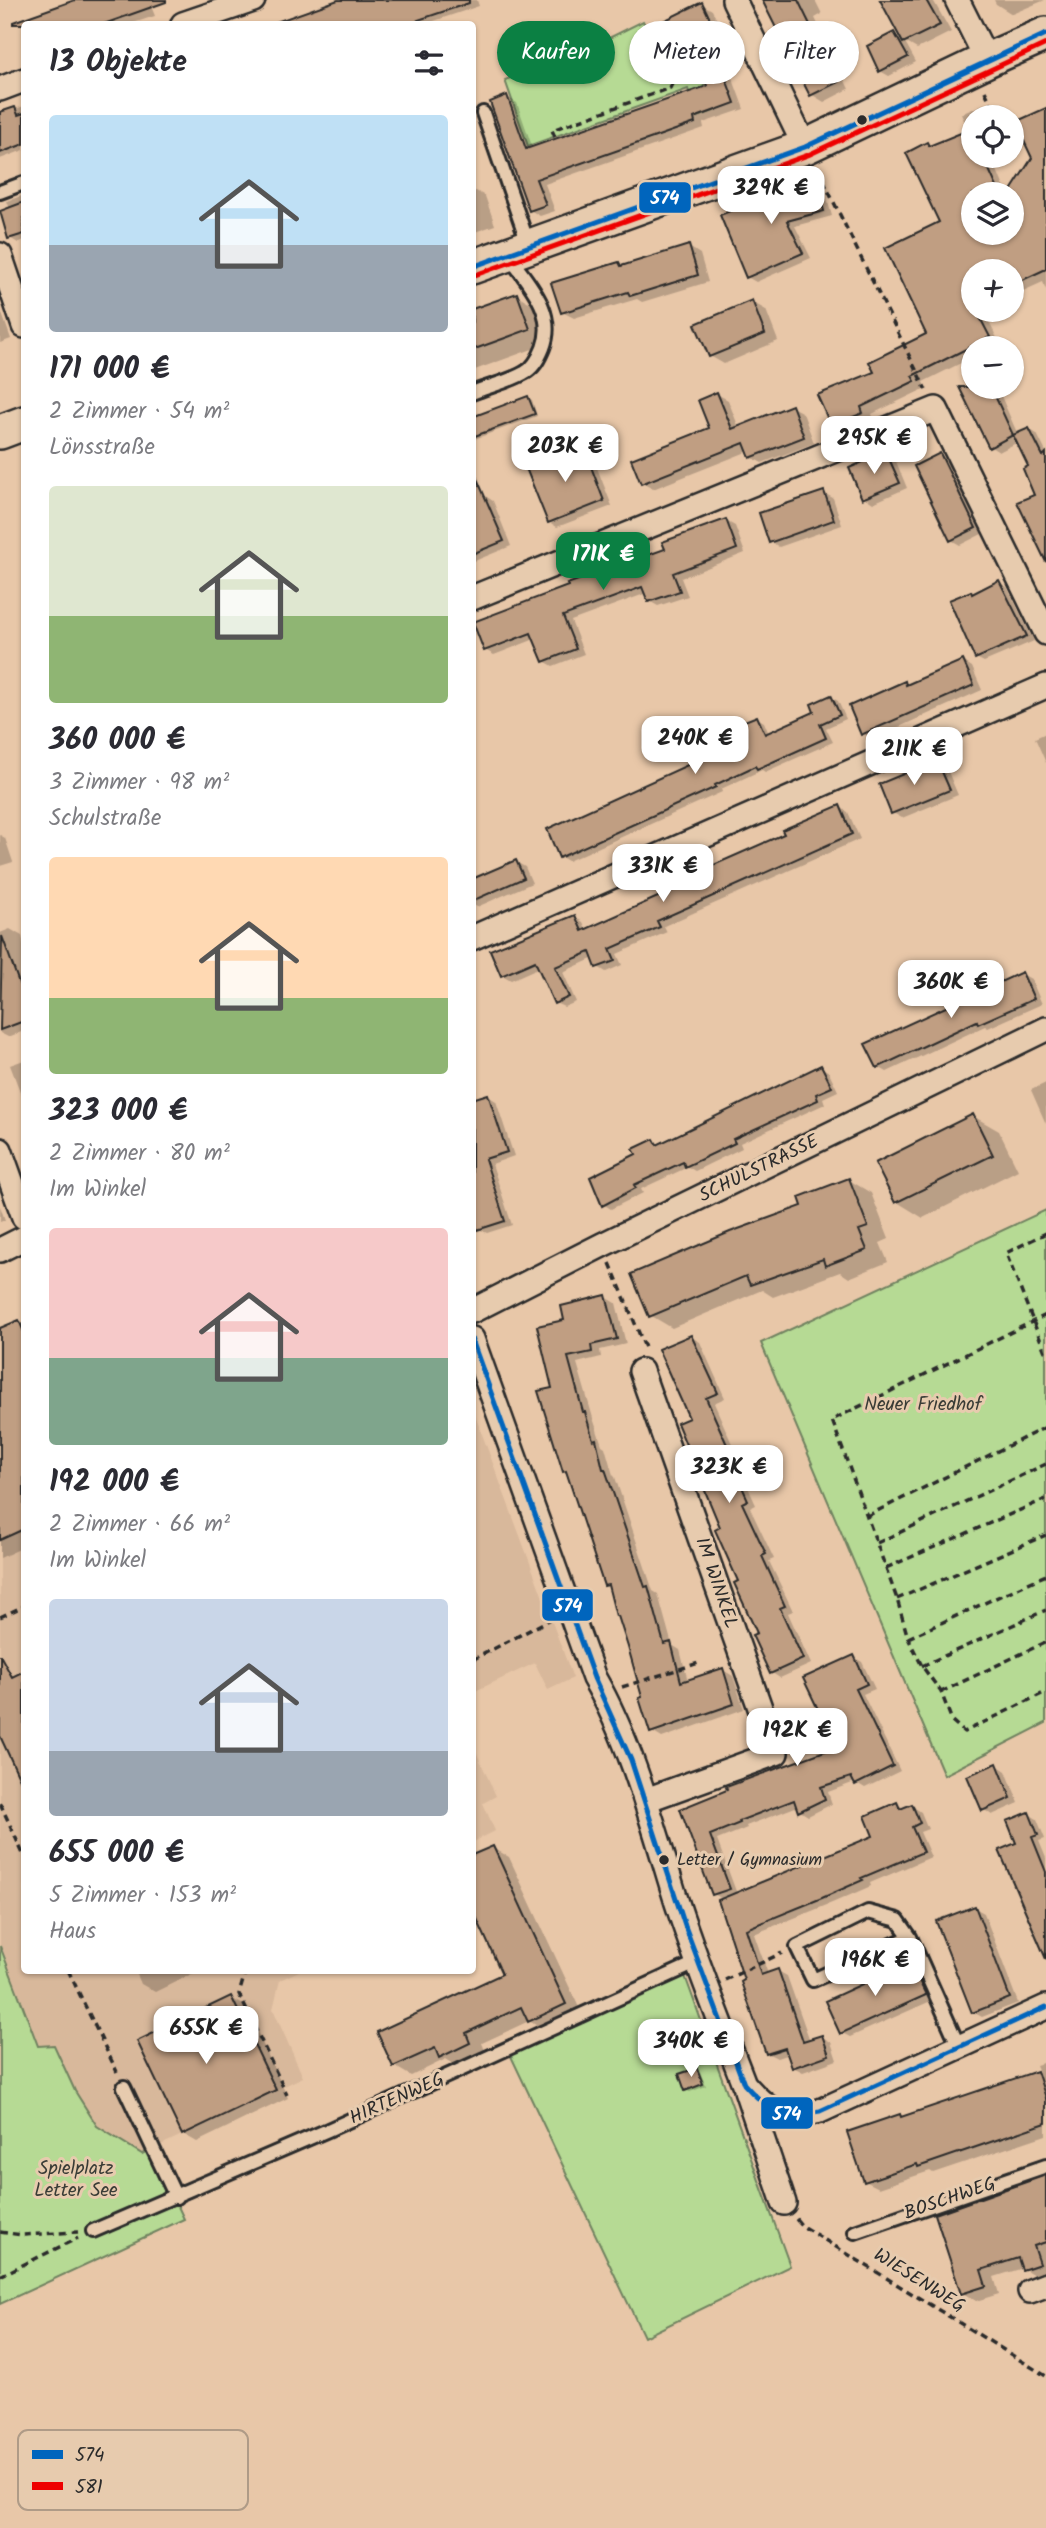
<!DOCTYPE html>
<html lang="de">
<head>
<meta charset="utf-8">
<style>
  :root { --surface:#fff; --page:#f7f7f7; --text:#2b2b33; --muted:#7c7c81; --accent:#0b8043 }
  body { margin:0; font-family:Kalam,sans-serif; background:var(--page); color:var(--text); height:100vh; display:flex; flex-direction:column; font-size:26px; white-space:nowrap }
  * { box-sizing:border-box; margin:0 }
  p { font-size:23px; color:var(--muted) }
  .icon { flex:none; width:38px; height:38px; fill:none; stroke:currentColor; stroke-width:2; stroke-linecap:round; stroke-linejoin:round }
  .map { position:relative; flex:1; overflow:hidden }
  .side { position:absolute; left:21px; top:21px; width:455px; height:1953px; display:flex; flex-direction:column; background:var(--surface); border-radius:7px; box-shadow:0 2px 5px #0004 }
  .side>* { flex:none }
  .banner { position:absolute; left:497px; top:21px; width:443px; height:63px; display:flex; gap:14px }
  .buttons { position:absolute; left:961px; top:105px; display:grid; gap:14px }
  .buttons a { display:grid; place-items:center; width:63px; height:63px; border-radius:50%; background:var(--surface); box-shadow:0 2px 5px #0004; font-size:35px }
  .price { position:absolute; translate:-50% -60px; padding:0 16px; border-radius:14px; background:#fff; color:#222; font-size:23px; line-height:46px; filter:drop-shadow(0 2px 4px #0008) }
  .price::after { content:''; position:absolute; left:50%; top:42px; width:21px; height:16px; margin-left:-10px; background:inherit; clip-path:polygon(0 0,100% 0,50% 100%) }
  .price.active { background:var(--accent); color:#fff }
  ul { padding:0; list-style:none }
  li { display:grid; align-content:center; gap:14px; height:371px; padding:0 28px }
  li span { display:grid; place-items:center; height:217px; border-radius:7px; color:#555 }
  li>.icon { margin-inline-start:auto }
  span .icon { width:126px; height:126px; fill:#fffc; stroke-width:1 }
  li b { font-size:30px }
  h2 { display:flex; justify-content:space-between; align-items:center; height:84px; padding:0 28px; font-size:30px }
  .chip { padding:0 24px; border-radius:32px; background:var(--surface); box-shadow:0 2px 5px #0004; font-size:24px; line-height:63px }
  .chip.active { background:var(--accent); color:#fff }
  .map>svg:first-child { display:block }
  .built { fill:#d8b89b }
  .green { fill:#b6da94; stroke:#708260; stroke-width:2 }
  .shadow { fill:#0003 }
  .building { fill:#c09e82; stroke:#2b2b2b; stroke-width:2 }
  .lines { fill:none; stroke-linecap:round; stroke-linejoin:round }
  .lane-casing { stroke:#2b2b2b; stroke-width:18 }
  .street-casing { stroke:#2b2b2b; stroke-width:28 }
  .secondary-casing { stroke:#2b2b2b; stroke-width:38 }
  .path { stroke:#2b2b2b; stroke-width:3.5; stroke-dasharray:7 5; stroke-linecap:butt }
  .lane { stroke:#e7cbae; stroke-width:12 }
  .street { stroke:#e7cbae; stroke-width:23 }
  .secondary { stroke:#e7cbae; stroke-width:33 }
  .bus-1-casing { stroke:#e7cbae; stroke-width:10 }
  .bus-2-casing { stroke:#e7cbae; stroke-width:10 }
  .bus-1 { stroke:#0065bd; stroke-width:5 }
  .bus-2 { stroke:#e00; stroke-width:5 }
  .bus-dot { fill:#2b2b2b; stroke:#e7cbae; stroke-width:2.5 }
  .labels { text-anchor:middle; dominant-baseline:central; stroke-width:6; stroke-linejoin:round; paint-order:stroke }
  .bus-label { font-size:17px; fill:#2b2b2b; stroke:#e7cbae; text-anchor:start }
  .street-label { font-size:19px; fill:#2b2b2b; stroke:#e7cbae }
  .park-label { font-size:19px; fill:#393c36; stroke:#e7cbae }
  .key { fill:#e7cbae; stroke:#af9b87; stroke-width:2 }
  .key-label { font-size:19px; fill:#2b2b2b }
  .line-badge { stroke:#e7cbae; stroke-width:2.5 }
  .badge-label { font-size:19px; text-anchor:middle; font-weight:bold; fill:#fff }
</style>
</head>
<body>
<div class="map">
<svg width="1046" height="2528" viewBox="0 0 1046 2528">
  <rect width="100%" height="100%" fill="#e8c7a8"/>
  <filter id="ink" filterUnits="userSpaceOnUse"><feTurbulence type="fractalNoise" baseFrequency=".0143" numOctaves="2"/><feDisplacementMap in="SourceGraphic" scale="14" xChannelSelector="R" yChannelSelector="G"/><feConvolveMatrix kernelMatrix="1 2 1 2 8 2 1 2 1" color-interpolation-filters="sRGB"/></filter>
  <g filter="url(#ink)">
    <path class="built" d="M473 1410 573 1678 548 1690 535 1663 473 1692Z
      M24 1529V1970L299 1971 280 1980 273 2009 303 2077 142 2154 97 2126 75 2091 54 2045 38 2047 0 1946V1540Z
      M473 1745 496 1796 483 1803 495 1831 473 1842Z"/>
    <path class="green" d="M643 21 666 69 733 38 741 53 698 69 714 111 698 117 688 89 528 146 505 80 591 47Z
      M1046 1210V1723L944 1775 761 1343Z
      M0 1946 38 2046 54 2045 75 2091 97 2126 142 2154 151 2149 184 2219 0 2304Z
      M685 1976 790 2266 644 2337 510 2054Z"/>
    <path class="shadow" d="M81 0H153L149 1 155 16 130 24H27L25 19Z
      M343 0H477L479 6 425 24H275Z
      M763 0H815L822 14 815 18 849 89 824 102 811 94Z
      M882 0H933L951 32 917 49 905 42 916 62 889 76 880 71 894 34 903 39Z
      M994 0H1045L1012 14 996 4Z
      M702 4 712 10 727 41 720 44 744 109 703 123 704 128 545 184 555 211 540 216 530 210 507 97 517 103 533 149 709 87 698 55 680 64 670 58Z
      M984 104 996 111 999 117H973V156H991L1007 194H973V233H1012L1010 194 1034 158 1046 110V290L1043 282 1012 296V271H973V310H983L1000 344 992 348H973V357L923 382 926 388 872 414 874 420 844 431 832 425 877 373 929 335 941 222 927 144 932 147 969 131 961 114Z
      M24 106V150L0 159V114Z
      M814 180 823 185 832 216 795 226 811 258 756 282 747 277Z
      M476 191 485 196 495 225 472 233V192Z
      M24 195V240L18 243 10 238V209L7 201Z
      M689 247 700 254 708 282 642 302 637 299 574 318 562 312 619 264 624 267Z
      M517 295 539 308 552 342 472 371V311Z
      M752 302 766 310 778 341 724 364 710 356Z
      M0 308 11 339 0 343Z
      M973 385V387H997L1018 435 1029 429 1037 434 1046 452V558L1030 466 1018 442 999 452 991 447 963 390Z
      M717 394 728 400 739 428 792 407 803 413 814 443 762 463 751 457 749 451 653 489 642 483 712 429Z
      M528 398 532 400 537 416 472 440V419Z
      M582 445 590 450 612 506 557 527 549 522 567 455Z
      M886 454 895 459 907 488 873 503 864 497Z
      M940 455 949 461 984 533 960 545 951 540Z
      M824 493 833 498 842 525 779 547 770 541Z
      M484 495 493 501 511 546 472 562 473 519Z
      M726 521 735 526 745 553 681 578 688 596 658 606 649 601 647 593 571 621 584 654 553 666 544 661 535 639 494 655 485 650 667 550Z
      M999 582 1007 587 1034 641 984 662 976 658 971 593 974 595Z
      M963 661 972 667 982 690 872 739 863 733 905 683 909 686Z
      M831 697 838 701 846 719 826 728 833 742 765 772 762 770 721 789 722 792 568 861 561 857 717 754 757 718 764 722 769 734 816 713Z
      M1046 733V763L1035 738Z
      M937 762 946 767 958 795 902 818 893 813Z
      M840 807 848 812 860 839 664 926 667 932 617 954 622 965 606 972 598 967 594 958 563 972 576 1002 564 1007 555 1003 540 967 511 980 502 975 575 917 583 922 587 931 680 889Z
      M0 835 5 838 13 862 0 866Z
      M516 862 525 867 532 883 477 907 472 904V881Z
      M10 929 22 936 24 945V1031L8 1037 0 1033V933Z
      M1022 974 1031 979 1042 1004 988 1028 985 1026 887 1072 878 1067Z
      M24 1060V1102L10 1065Z
      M821 1067 829 1072 838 1091 823 1098 825 1104 740 1143 742 1148 695 1171 688 1167 641 1189 643 1193 611 1209 603 1204 638 1155 654 1140 661 1145Z
      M1046 1083V1124L1031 1090Z
      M488 1096 496 1101 514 1156 492 1164 512 1225 487 1233 479 1229Z
      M973 1116 999 1131 1018 1170 923 1218 897 1202 877 1164Z
      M849 1180 871 1193 889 1239 880 1243 888 1262 849 1278 840 1272 773 1297 762 1290 672 1328 650 1315 804 1207Z
      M0 1206 5 1220 0 1222Z
      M606 1297 616 1303 626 1344 600 1350 601 1357 577 1363 593 1418 602 1445 605 1447 613 1475 615 1477 653 1591 658 1594 672 1645 680 1650 688 1681 723 1670 733 1676 744 1709 662 1738 652 1732 644 1698 610 1587 606 1585 568 1473 565 1471 554 1389 566 1321Z
      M19 1321 24 1325V1547L0 1558V1330Z
      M691 1337 700 1342 725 1398 714 1403 736 1453 733 1454 756 1505 750 1508 774 1559 769 1561 793 1611 788 1613 811 1664 780 1678 772 1673 723 1528 691 1419Z
      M854 1657 862 1662 875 1689 863 1694 900 1771 865 1788 855 1782 828 1792 832 1804 808 1816 800 1811 798 1806 746 1826 747 1828 717 1840 737 1894 876 1837 897 1804 905 1809 912 1806 921 1812 928 1829 920 1832 931 1857 870 1883 871 1886 832 1903 754 1934 768 1974 778 1971 787 1976 810 2041 822 2037 831 2042 837 2060 803 2072 793 2067 789 2054 777 2058 767 2053 724 1900 714 1894 682 1810 839 1748Z
      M24 1673V1784L0 1732V1678L9 1674 15 1678Z
      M997 1765 1006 1771 1019 1803 992 1815 983 1809Z
      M1029 1814 1037 1819 1045 1839 1039 1841 1046 1858V1954L1018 1844Z
      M493 1848 509 1857 582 2014 546 2031 529 2021 482 2043 486 2053 457 2066 446 2059 411 2076 394 2066 505 1974Z
      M975 1908 984 1913 1018 2003 982 2017 973 2012Z
      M910 1964 919 1969 933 2000 850 2037 842 2033Z
      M135 1970H200L155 1992 141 1984Z
      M231 1998 245 2006 288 2098 197 2142 183 2134Z
      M1046 2062V2135L933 2173 930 2171 879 2188 865 2181 900 2116 904 2118 1039 2072 1036 2065Z
      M696 2070 700 2072 706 2086 690 2092 686 2090Z
      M1046 2177V2274L1037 2277 1023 2268 994 2277 999 2294 976 2301 963 2293Z"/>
    <path class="building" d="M75 0H166V2L104 24H13V22Z
      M338 0H469V3L418 20 420 24H277L276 22Z
      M762 0H798L838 82 810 96Z
      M880 0H926L940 25 903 43Z
      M702 2 718 36 711 39 735 103 694 118 695 123 536 179 546 205 529 211 490 102 507 95 526 149 707 86 693 47 668 59 653 26Z
      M894 32 908 57 879 72 867 46Z
      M15 107 18 115 24 113V144L0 153V112Z
      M1046 108V269L1012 285V271H973V310H976L990 337 912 376 915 381 861 407 863 413 831 426 817 395 874 372 869 362 926 334 885 248 939 222 906 153 927 142 929 146 973 128V156H983L1000 194H973V233H1012V189L1032 158 1015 122Z
      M815 178 824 211 787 221 803 253 746 278 720 215 776 192 775 189Z
      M24 202V234L8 239 0 211Z
      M689 245 698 275 630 296 628 292 561 313 551 283 619 262 621 266Z
      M517 293 530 329 472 350V309Z
      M752 300 765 334 709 357 695 324Z
      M959 387H991L1013 435 989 448Z
      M717 392 732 429 792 405 804 437 750 458 744 443 641 484 631 459 709 428 698 400Z
      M528 396 535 414 472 437V417Z
      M1029 428 1043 456 1046 453V562L1017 502 1034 495 1023 469 1028 466 1013 435Z
      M582 443 604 501 548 523 526 468 565 454 563 451Z
      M886 452 900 483 862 499 849 468Z
      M940 453 976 528 950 541 914 466Z
      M472 467 504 541 472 554Z
      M824 491 834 520 769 543 759 513Z
      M726 519 737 549 673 573 680 591 648 602 642 587 563 616 576 649 543 662 531 633 484 651 473 622 568 586 567 584 665 549 662 542Z
      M999 580 1027 636 975 659 949 600 971 591 972 594Z
      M963 660 974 685 861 735 849 706 905 681 906 685Z
      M831 695 840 715 820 724 826 738 757 769 755 766 715 785 716 787 559 858 547 829 714 753 707 736 757 716 765 734 814 712 811 704Z
      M937 760 950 790 891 814 879 784Z
      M840 805 852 834 657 921 660 927 610 949 615 961 596 968 590 952 555 967 569 997 554 1004 535 961 501 976 490 950 575 915 582 931 678 888 675 882 784 834 782 830Z
      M516 860 524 878 472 901V879Z
      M2 936 24 997V1021L0 1030Z
      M1022 972 1034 999 978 1024 977 1021 877 1068 865 1044Z
      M821 1065 832 1087 816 1094 818 1100 733 1139 735 1143 685 1167 683 1162 634 1185 636 1188 602 1206 590 1177 636 1154 633 1149 654 1139 657 1145Z
      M488 1094 507 1152 485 1159 505 1221 477 1230 472 1215V1099Z
      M973 1114 993 1155 895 1203 875 1163Z
      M849 1178 868 1227 859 1230 867 1250 825 1266 823 1259 750 1285 746 1276 649 1317 631 1274 730 1232 802 1206 799 1197Z
      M606 1295 617 1339 591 1345 592 1352 568 1357 583 1412H585L593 1440 596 1439 603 1469H605L645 1587 648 1586 664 1644 671 1642 681 1682 723 1668 734 1704 650 1733 639 1698 642 1697 628 1647 618 1616H616L608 1585 604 1586 566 1471 563 1472 538 1391 552 1388 537 1326 564 1320 561 1306Z
      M19 1320 24 1332V1529L0 1540V1328Z
      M691 1335 718 1393 706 1398 728 1447 725 1449 748 1500 742 1503 766 1554 762 1556 785 1606 780 1608 803 1659 770 1674 752 1635 757 1633 734 1583 738 1581 715 1530 720 1527 677 1423 689 1418 658 1349Z
      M0 1655 12 1677 24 1671V1788L0 1736Z
      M854 1655 867 1684 856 1689 893 1766 855 1785 851 1777 821 1787 825 1799 798 1812 794 1800 739 1821 740 1823 710 1835 730 1889 712 1895 680 1809 727 1790 726 1787 836 1747 803 1678Z
      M997 1763 1011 1798 982 1811 967 1776Z
      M897 1802 900 1809 912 1804 920 1823 912 1827 923 1852 861 1878 863 1880 822 1898 746 1929 761 1975 778 1969 803 2041 822 2035 829 2055 792 2068 785 2048 766 2054 741 1982 744 1980 718 1900 873 1836 865 1816Z
      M1029 1812 1038 1835 1032 1837 1046 1872V1959L999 1850 1016 1843 1007 1821Z
      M493 1846 566 2004 528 2022 521 2007 466 2033 470 2043 439 2058 435 2048 393 2067 377 2032 502 1974 472 1908V1855Z
      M975 1906 1010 1998 972 2013 936 1921Z
      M910 1962 926 1995 840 2034 825 2001Z
      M231 1996 276 2090 182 2135 137 2041Z
      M697 2068 703 2084 685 2091 679 2074Z
      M1037 2071 1046 2098V2123L918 2167 917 2164 864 2182 847 2132 900 2114 901 2117Z
      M1046 2175V2242L1034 2246 1040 2264 1022 2270 1018 2258 981 2270 986 2286 961 2294 935 2214Z"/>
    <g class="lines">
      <defs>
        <path id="lane" d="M483 113 529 246
          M0 192 24 183
          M472 393C489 386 508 382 524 373 534 368 539 358 543 348 557 312 528 283 508 255
          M910 1937 813 1980 797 1947 868 1912 898 1920 910 1937 960 2049
          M124 2087 176 2197
          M93 2231 328 2130 698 1962
          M855 2232 1046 2166"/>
        <path id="street" d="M734 0 805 147
          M957 0 987 60
          M183 24 253 0
          M0 89 24 80
          M0 255 24 326
          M472 598 936 409 1046 633
          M472 938 1046 686
          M0 1150 24 1217
          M0 1250 24 1238
          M472 1311 602 1245 1046 1029
          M472 1339 594 1678C633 1746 654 1829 677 1903 697 1964 721 2024 744 2084 770 2114 781 2119 820 2111L1046 2007
          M641 1371 776 1753 646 1800
          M746 2090 784 2203
          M1030 2291 1046 2285"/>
        <path id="secondary" d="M472 267 805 147 987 60 1046 34
          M0 432 24 423"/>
      </defs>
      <use href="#lane" class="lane-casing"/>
      <use href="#street" class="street-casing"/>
      <use href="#secondary" class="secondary-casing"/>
      <path class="path" d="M985 91 997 117
        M555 137 552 130 670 88 678 71 734 52
        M818 170 926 390
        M1046 1233 1006 1253 1046 1354
        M610 1263 646 1350
        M1046 1315 832 1420 897 1599 908 1638 922 1666 941 1692 952 1721 964 1732 1046 1692
        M867 1516 1046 1427
        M877 1543 1046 1464
        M886 1568 1046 1499
        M897 1599 1046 1535
        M0 1617 24 1606
        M908 1638 1046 1575
        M472 1660 551 1619
        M922 1666 1046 1610
        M622 1687 702 1662
        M941 1692 1046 1642
        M0 1803 24 1856
        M68 1970 117 2072
        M246 1970 239 1994 287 2095
        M725 1980 782 1953
        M796 2219 802 2226 828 2242 1046 2376
        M0 2232 22 2235 78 2232
        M0 2276 78 2238"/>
      <use href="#lane" class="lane"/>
      <use href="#street" class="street"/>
      <use href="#secondary" class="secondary"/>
      <defs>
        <path id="bus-1" d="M472 267 805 147 1046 34
          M472 1340 594 1678 631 1760 685 1926 744 2084C769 2112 782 2118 820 2111L1046 2007"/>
        <path id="bus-2" d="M475 275 808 155 1046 44"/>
      </defs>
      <use href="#bus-1" class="bus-1-casing"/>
      <use href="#bus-2" class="bus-2-casing"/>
      <use href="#bus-1" class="bus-1"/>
      <use href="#bus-2" class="bus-2"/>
    </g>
  </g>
  <g class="bus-dot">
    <circle cx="862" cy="120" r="6"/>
    <circle cx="664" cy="1860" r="6"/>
  </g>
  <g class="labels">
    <g class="bus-label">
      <text x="677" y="1860">Letter / Gymnasium</text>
    </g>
    <g class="street-label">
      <text transform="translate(759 1169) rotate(-26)">SCHULSTRASSE</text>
      <text transform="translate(716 1583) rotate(71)">IM WINKEL</text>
      <text transform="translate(397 2099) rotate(-24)">HIRTENWEG</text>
      <text transform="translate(950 2199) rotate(-19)">BOSCHWEG</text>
      <text transform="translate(919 2281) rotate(32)">WIESENWEG</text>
    </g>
    <g class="park-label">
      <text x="923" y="1405">Neuer Friedhof</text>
      <text x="76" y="2169">Spielplatz<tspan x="76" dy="22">Letter See</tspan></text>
    </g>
  </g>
  <rect x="18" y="2430" width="230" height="80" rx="10" class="key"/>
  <rect x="32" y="2450" width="31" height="9" fill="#0065bd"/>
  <rect x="32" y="2482" width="31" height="8" fill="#e00"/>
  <g class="key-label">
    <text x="75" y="2461">574</text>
    <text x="75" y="2493">581</text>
  </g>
  <g class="line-badge">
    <rect x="638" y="181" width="54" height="33" rx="7" fill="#0065bd"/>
    <rect x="541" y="1588" width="53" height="34" rx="7" fill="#0065bd"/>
    <rect x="760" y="2096" width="54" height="34" rx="7" fill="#0065bd"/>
  </g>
  <g class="badge-label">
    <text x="665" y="204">574</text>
    <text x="568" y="1612">574</text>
    <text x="787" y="2120">574</text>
  </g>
</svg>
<div class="buttons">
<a><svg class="icon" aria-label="locate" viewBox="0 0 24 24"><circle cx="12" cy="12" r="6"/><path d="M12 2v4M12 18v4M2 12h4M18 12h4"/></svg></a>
<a><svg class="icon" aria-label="layers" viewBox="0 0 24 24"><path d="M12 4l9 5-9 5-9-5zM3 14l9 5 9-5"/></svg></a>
<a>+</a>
<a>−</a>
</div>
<b class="price" style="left:771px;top:226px">329K €</b>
<b class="price" style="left:874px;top:476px">295K €</b>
<b class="price" style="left:565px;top:484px">203K €</b>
<b class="price active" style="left:603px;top:592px">171K €</b>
<b class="price" style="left:695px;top:776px">240K €</b>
<b class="price" style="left:914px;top:787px">211K €</b>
<b class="price" style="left:663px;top:904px">331K €</b>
<b class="price" style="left:951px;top:1020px">360K €</b>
<b class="price" style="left:729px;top:1505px">323K €</b>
<b class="price" style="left:797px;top:1768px">192K €</b>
<b class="price" style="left:875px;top:1998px">196K €</b>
<b class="price" style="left:206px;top:2066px">655K €</b>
<b class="price" style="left:691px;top:2079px">340K €</b>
<div class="banner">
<a class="chip active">Kaufen</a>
<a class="chip">Mieten</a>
<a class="chip">Filter</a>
</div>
<section class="side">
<h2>13 Objekte<svg class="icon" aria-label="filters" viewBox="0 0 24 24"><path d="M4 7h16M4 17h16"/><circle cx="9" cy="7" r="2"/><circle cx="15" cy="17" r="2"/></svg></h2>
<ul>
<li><span style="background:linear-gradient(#bfe0f5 60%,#9aa5b1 0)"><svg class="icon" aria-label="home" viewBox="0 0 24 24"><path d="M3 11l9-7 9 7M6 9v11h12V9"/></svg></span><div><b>171 000 €</b><p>2 Zimmer · 54 m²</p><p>Lönsstraße</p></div></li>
<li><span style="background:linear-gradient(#dfe7d0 60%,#8fb573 0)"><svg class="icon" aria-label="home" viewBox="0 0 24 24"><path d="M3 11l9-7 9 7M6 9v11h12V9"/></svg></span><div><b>360 000 €</b><p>3 Zimmer · 98 m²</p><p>Schulstraße</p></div></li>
<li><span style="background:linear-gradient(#ffd9b3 65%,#8fb573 0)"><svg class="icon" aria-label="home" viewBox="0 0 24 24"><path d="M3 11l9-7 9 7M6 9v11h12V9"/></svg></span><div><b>323 000 €</b><p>2 Zimmer · 80 m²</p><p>Im Winkel</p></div></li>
<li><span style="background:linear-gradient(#f6c9c9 60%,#7fa58c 0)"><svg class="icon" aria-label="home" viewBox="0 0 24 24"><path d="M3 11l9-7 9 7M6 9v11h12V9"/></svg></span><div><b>192 000 €</b><p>2 Zimmer · 66 m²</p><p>Im Winkel</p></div></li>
<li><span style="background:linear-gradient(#c9d6e8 70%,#9aa5b1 0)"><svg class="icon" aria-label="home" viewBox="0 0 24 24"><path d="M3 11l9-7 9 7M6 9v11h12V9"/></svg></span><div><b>655 000 €</b><p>5 Zimmer · 153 m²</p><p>Haus</p></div></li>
</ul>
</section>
</div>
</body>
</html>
